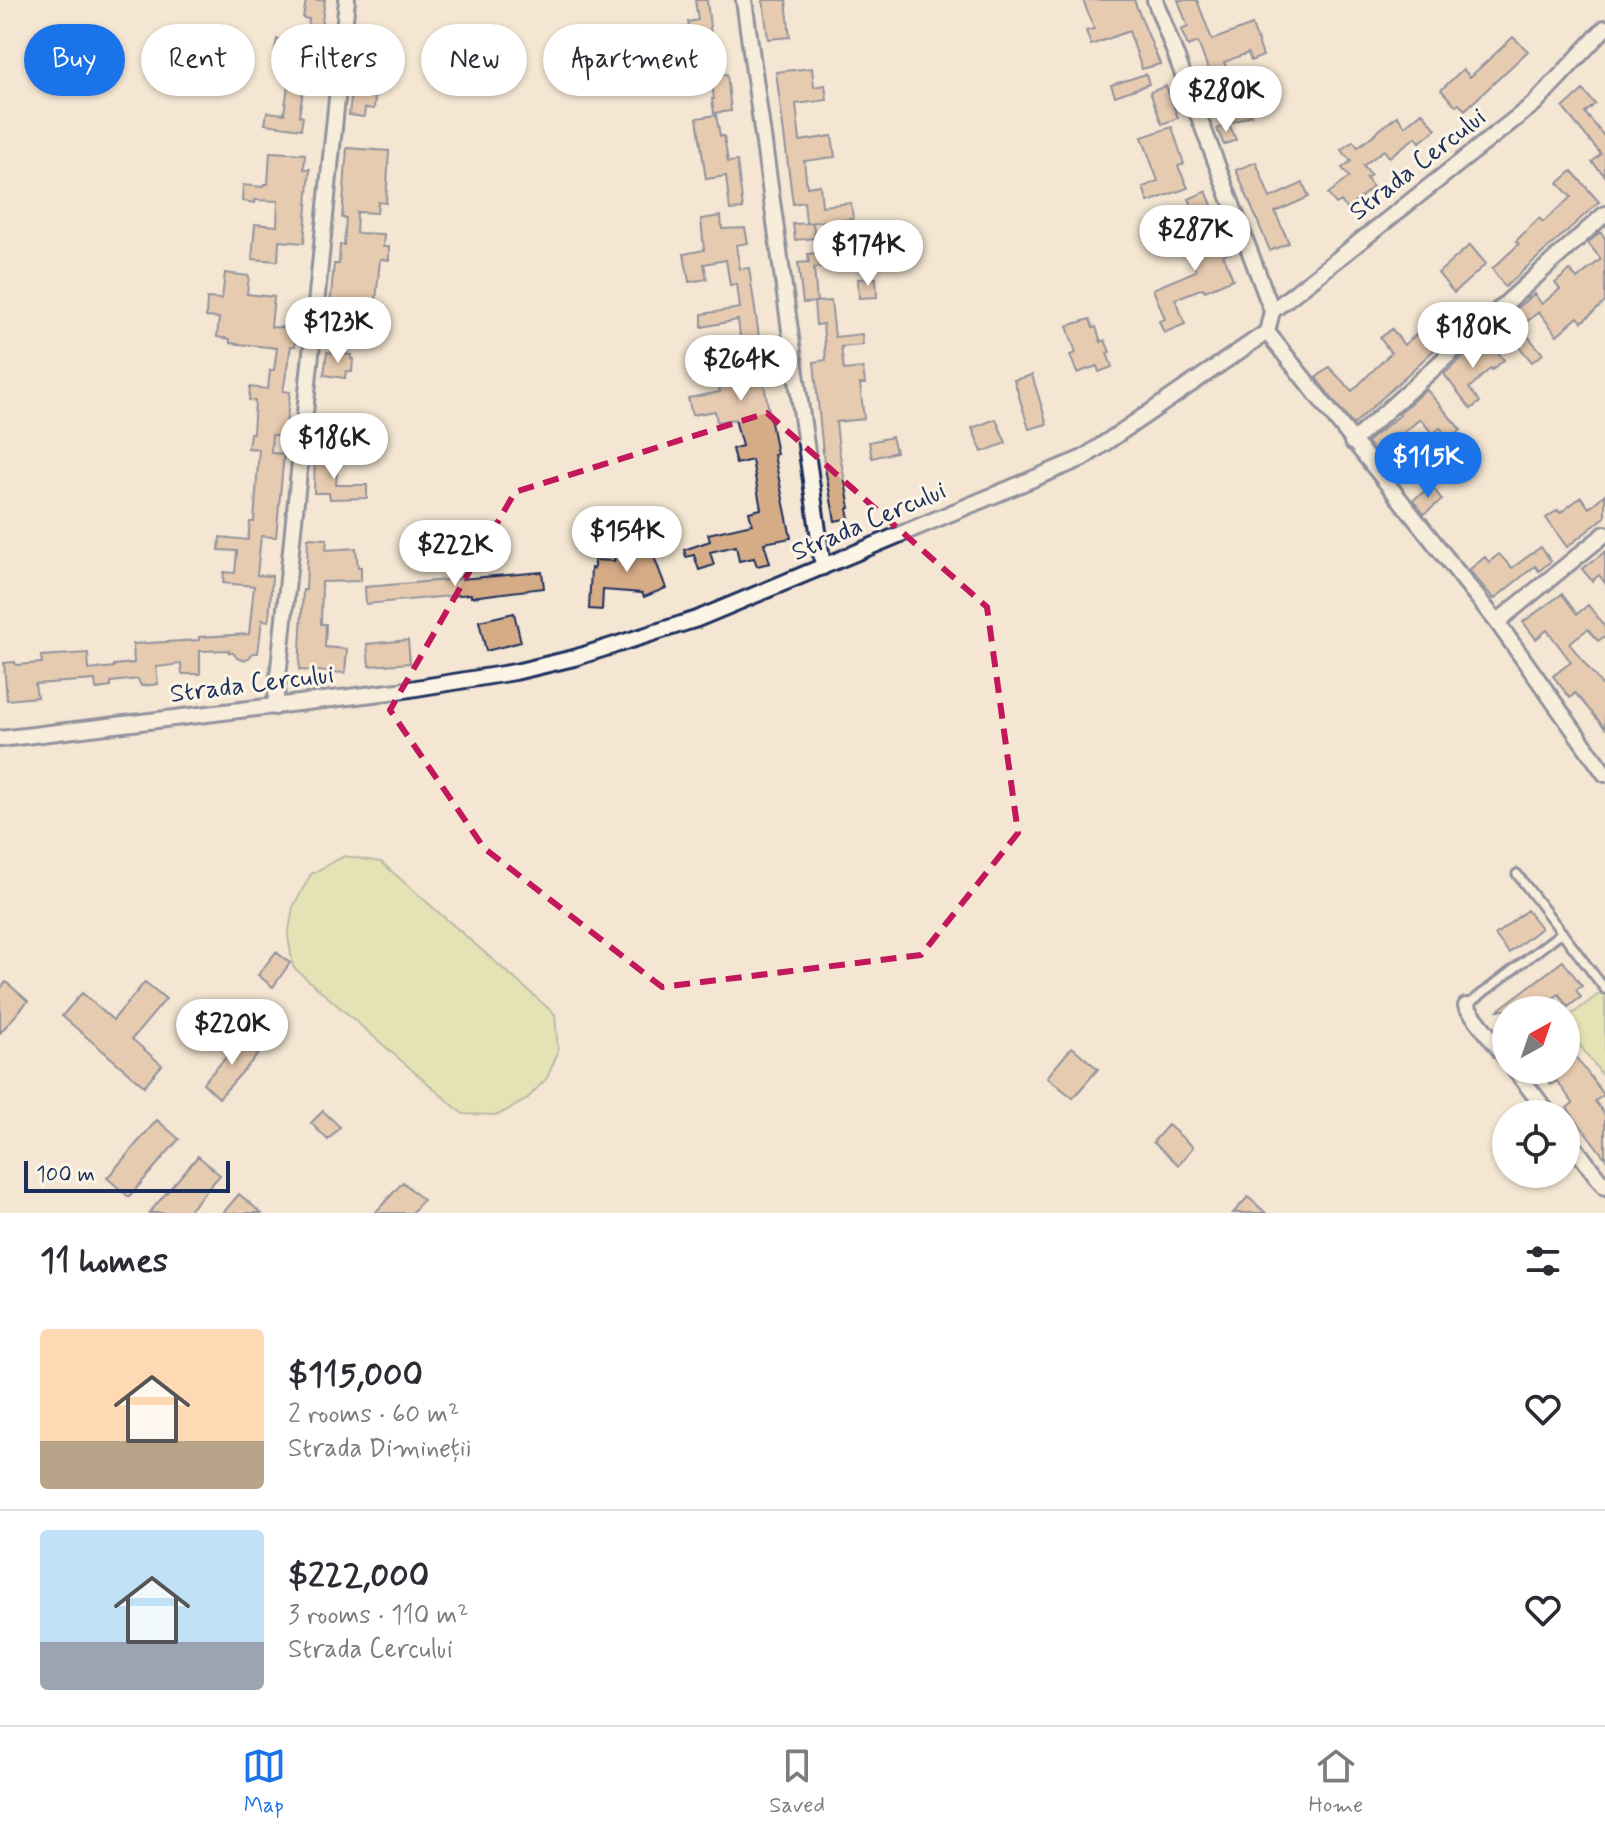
<!DOCTYPE html>
<html lang="en">
<head>
<meta charset="utf-8">
<style>
  :root { --surface:#fff; --page:#f2f2f3; --text:#2b2b33; --muted:#7c7c81; --line:#e1e1e2; --accent:#1a73e8 }
  body { margin:0; font-family:Mynerve,sans-serif; background:var(--page); color:var(--text); height:100vh; display:flex; flex-direction:column; font-size:30px; white-space:nowrap }
  * { box-sizing:border-box; margin:0 }
  p { font-size:26px; color:var(--muted) }
  .icon { flex:none; width:44px; height:44px; fill:none; stroke:currentColor; stroke-width:2; stroke-linecap:round; stroke-linejoin:round }
  .map { position:relative; height:1213px; overflow:hidden }
  .drawer { display:flex; flex-direction:column; background:var(--surface); flex:1 }
  .drawer>* { flex:none }
  .hud { position:absolute; left:24px; top:24px; width:800px; height:72px; display:flex; gap:16px }
  .needle { width:52px; rotate:40deg }
  .fabs { position:absolute; left:1492px; top:996px; display:grid; gap:16px }
  .fabs a { display:grid; place-items:center; width:88px; height:88px; border-radius:50%; background:var(--surface); box-shadow:0 2px 6px #0004; font-size:40px }
  .scale { position:absolute; left:24px; bottom:20px; width:206px; box-sizing:border-box; padding-left:8px; border:4px solid #1b2f5e; border-top:0; font-size:22px; line-height:28px; white-space:nowrap; color:#1b2f5e; -webkit-text-stroke:6px #fcf5e5; paint-order:stroke }
  .price { position:absolute; translate:-50% -68px; padding:0 18px; border-radius:28px; background:#fff; color:#222; font-size:26px; line-height:52px; filter:drop-shadow(0 2px 4px #0008) }
  .price::after { content:''; position:absolute; left:50%; top:48px; width:24px; height:18px; margin-left:-12px; background:inherit; clip-path:polygon(0 0,100% 0,50% 100%) }
  .price.selected { background:var(--accent); color:#fff }
  ul { padding:0; list-style:none }
  li { display:flex; align-items:center; gap:24px; height:200px; padding:0 40px }
  li+li { border-top:2px solid var(--line) }
  li span { display:grid; place-items:center; flex:none; width:224px; height:160px; border-radius:8px; color:#555 }
  li>.icon { margin-inline-start:auto }
  span .icon { width:96px; height:96px; fill:#fffc; stroke-width:1 }
  li b { font-size:34px }
  h2 { display:flex; justify-content:space-between; align-items:center; height:96px; padding:0 40px; font-size:34px }
  .tag { padding:0 28px; border-radius:36px; background:var(--surface); box-shadow:0 2px 6px #0004; font-size:28px; line-height:72px }
  .tag.selected { background:var(--accent); color:#fff }
  .tabs { display:flex; justify-content:space-around; align-items:center; height:112px; border-top:2px solid var(--line); background:var(--surface); font-size:22px; color:var(--muted) }
  .tabs a { display:grid; justify-items:center; gap:4px }
  .tabs .selected { color:var(--accent) }
  .map>svg:first-child { display:block }
  .green { fill:#d2df92; stroke:#768778; stroke-width:2 }
  .building { fill:#d6ac87; stroke:#1b2f5e; stroke-width:2 }
  .lines { fill:none; stroke-linecap:round; stroke-linejoin:round }
  .lane-casing { stroke:#1b2f5e; stroke-width:13 }
  .street-casing { stroke:#1b2f5e; stroke-width:20 }
  .lane { stroke:#fcf5e5; stroke-width:7 }
  .street { stroke:#fcf5e5; stroke-width:14 }
  .marked { fill:none; stroke:#c2185b; stroke-width:6; stroke-dasharray:16 10; stroke-linejoin:round }
  .labels { text-anchor:middle; dominant-baseline:central; stroke-width:6; stroke-linejoin:round; paint-order:stroke }
  .street-label { font-size:26px; fill:#1b2f5e; stroke:#fcf5e5 }
</style>
</head>
<body>
<div class="map">
<svg width="1605" height="1213" viewBox="0 0 1605 1213">
  <rect width="100%" height="100%" fill="#f4e6d2"/>
  <filter id="ink" filterUnits="userSpaceOnUse"><feTurbulence type="fractalNoise" baseFrequency=".0125" numOctaves="2"/><feDisplacementMap in="SourceGraphic" scale="16" xChannelSelector="R" yChannelSelector="G"/><feConvolveMatrix kernelMatrix="1 2 1 2 8 2 1 2 1" color-interpolation-filters="sRGB"/></filter>
  <g filter="url(#ink)">
    <path class="green" d="M344 856 381 862 555 1014 558 1052 547 1078 526 1100 498 1115 463 1114 293 967 288 936 293 907 311 874Z
      M1599 994 1605 995V1079L1568 1029 1566 1023 1568 1017Z"/>
    <path class="building" d="M306 0H325L315 70H312L310 90H303L299 116 303 117 301 129 265 124 267 112 284 114 289 78H291L295 53 275 50 277 39 305 44 309 19 303 18Z
      M695 0H707L714 63H717L718 75 727 74 731 111 714 113 712 99H714L711 76 685 79 682 51 666 52 663 30 689 27 688 22 698 20Z
      M763 0H786L790 37 768 39Z
      M1083 0H1134L1160 64 1142 69 1129 31 1091 45 1086 31 1094 29Z
      M1178 0H1197L1212 40 1252 25 1263 56 1251 61 1248 53 1224 62 1235 89 1240 87 1251 115 1229 124 1221 105 1218 106 1214 97 1208 99 1203 87 1213 83 1198 42 1188 46 1181 30 1188 27Z
      M365 34 393 37 391 66 374 64 369 97 375 98 374 109 365 108 364 117 349 115 354 73 361 74Z
      M1513 37 1528 51 1465 110 1459 104 1456 106 1441 90 1463 69 1470 77Z
      M659 43 661 62 646 64 644 45Z
      M812 68 814 87 825 85 827 100 796 104 800 141 832 136 835 157 804 161 807 187 820 185 822 206 851 203 853 219 806 223 804 202 793 204 776 72Z
      M1146 74 1149 84 1115 96 1111 85Z
      M1166 86 1178 118 1162 124 1150 92Z
      M1583 90 1595 104 1585 113 1605 137V176L1592 162 1601 154 1563 108Z
      M1422 112 1436 129 1420 142 1416 137 1389 157 1384 150 1363 166 1371 175 1366 178 1373 187 1347 209 1341 201 1336 204 1328 194 1349 177 1342 168 1351 161 1341 150 1353 141 1358 147 1397 116 1405 126Z
      M716 115 720 136H724L728 162 737 161 743 209 730 210 726 176 706 179 697 118Z
      M1229 124 1236 140 1224 145 1217 129Z
      M1172 127 1184 164 1178 166 1188 188 1148 202 1143 187 1158 181 1142 137Z
      M347 148 389 151 386 203 378 202 377 213 357 212 356 233 384 234 383 247H389V260L380 259 374 322 345 320 344 328 328 326 334 264H339L340 245H344L346 218H342Z
      M270 152 305 154 304 169H310L304 243 279 241 278 261 252 259 255 224 277 226 278 201 255 200V203L242 201 243 185 263 187 264 184H268Z
      M1256 162 1270 198 1303 183 1309 197 1275 212 1289 243 1270 251 1236 170Z
      M1572 171 1599 202 1505 287 1492 269 1519 244 1516 241 1539 218 1543 222 1571 197 1558 183Z
      M1206 191 1212 205 1195 212 1189 199Z
      M721 216 722 229 745 228 748 243 736 245 740 269 749 268 765 378 763 379 777 454 774 455 791 538 764 543 770 563 757 566 754 558 739 561 736 546 710 552 714 565 699 570 694 555 686 557 684 550 710 541 708 534 752 524 749 512 761 509 752 460 736 464 732 449 742 446 735 419 717 422 715 411 692 415 688 398 720 392 717 370 732 368 729 346 741 344 738 320 702 327V314L740 308 737 284 730 285 726 260 704 264 707 279 689 282 684 254 704 250 701 219Z
      M1197 217 1209 244 1228 236 1234 251 1223 255 1233 279 1205 291 1203 288 1175 299 1185 324 1164 333 1159 321 1165 319 1153 289 1196 271 1188 252 1192 251 1180 224Z
      M813 223 815 238 795 240 793 224Z
      M1600 232 1605 238V302L1582 322 1578 317 1557 335 1539 312 1520 327 1543 354 1532 362 1499 323 1534 294 1542 304 1560 289 1555 283 1570 270 1577 279 1601 259 1588 243Z
      M1470 245 1486 264 1454 293 1438 273Z
      M834 251 835 266 814 268 817 302 803 303 798 263 809 262 808 254Z
      M225 273 249 276 247 294 274 297 271 327 296 328 295 346H291L283 391 290 392 285 436 272 435 271 453 284 454 276 537 261 536 257 575 272 576 269 621 262 620 258 653H253L249 658 243 660 237 658 233 653H229V650L200 651V674H182L181 664 156 667 158 684 141 686 138 679 111 682V687L96 689 95 680 35 684 37 697 7 700 4 663 15 662 16 665 42 663 41 656 88 653 89 670 114 667V665L134 663 133 644 199 640V637L249 634 254 586 223 583 224 572 235 573 237 551 219 550 220 537 248 540 250 522H254L259 449 248 448 250 433H253L255 401 249 400 250 387 268 389 270 370H274L277 348 230 343V339L217 337 219 318 206 317 207 298 222 299Z
      M876 278 877 297 859 298 858 279Z
      M831 301 835 337 862 334 863 345 841 347 844 370 863 368 865 384H860L864 419 836 422 839 450 850 508 847 509 849 518 835 521 824 463 814 362 826 360 823 324 816 325 814 302Z
      M1449 306 1463 323 1353 425 1316 378 1329 367 1352 391 1391 353 1380 338 1392 329 1404 345Z
      M1090 319 1093 328 1096 327 1101 342 1105 340 1110 352 1107 353 1112 367 1099 372 1097 366 1077 373 1070 355 1076 353 1067 326Z
      M1485 337 1504 360 1492 370 1491 368 1469 388 1480 402 1471 409 1444 374Z
      M327 352 351 355V359H353L352 372 346 371 345 378 324 375Z
      M1032 375 1047 424 1029 429 1014 380Z
      M1426 389 1461 430 1450 440 1440 428 1433 434 1420 419 1395 440 1397 443 1379 458 1367 442 1400 415 1398 414Z
      M996 419 1006 443 982 452 972 428Z
      M318 421 344 422V438L317 437Z
      M892 437 896 452 872 458 869 442Z
      M315 457 338 459 336 485H367V498L330 499 329 493H314Z
      M1432 486 1442 500 1424 514 1413 500Z
      M1605 494V517L1567 547 1546 518 1558 510 1560 513 1581 497 1589 508Z
      M659 537 664 550 653 554 666 588 644 597 642 593 603 590 602 610 589 609 591 568 594 569V560L614 561 615 553 640 555 641 544Z
      M308 538 327 539 326 550 356 548 358 567H361V581L322 582 321 624H326L325 647 347 649 345 673 299 670 303 590H306Z
      M1541 547 1551 561 1539 571 1535 566 1494 599 1469 570 1485 557 1489 562 1499 554 1512 568Z
      M1605 552V583L1599 575 1592 581 1582 569Z
      M542 572 544 588 471 597V594L366 604 365 587Z
      M1562 594 1577 614 1588 605 1605 627V636L1598 641 1588 629 1569 643 1605 689V728L1575 693 1570 698 1553 676 1571 662 1547 630 1536 639 1523 622Z
      M514 613 521 642 486 651 479 621Z
      M408 640 410 663 369 666 367 644Z
      M1527 910 1541 928 1509 953 1495 935Z
      M276 952 290 963 273 987 258 975Z
      M1563 961 1582 986 1576 990 1581 997 1568 1007 1559 994 1537 1010H1498Z
      M6 982 28 1001 0 1033V989Z
      M145 982 166 999 132 1039 162 1065 144 1086 62 1016 82 993 113 1020Z
      M245 1036 262 1050 219 1098 203 1083Z
      M1072 1047 1098 1069 1073 1098 1047 1077Z
      M1575 1056 1604 1095 1595 1101 1605 1115V1158L1567 1108 1573 1103 1557 1081 1551 1085 1539 1070H1566V1063Z
      M323 1111 340 1127 328 1140 311 1123Z
      M157 1120 179 1139 129 1197 107 1178Z
      M1168 1125 1193 1147 1179 1165 1153 1142Z
      M198 1156 220 1175 187 1213H149Z
      M403 1182 423 1200 412 1213H375Z
      M239 1194 261 1213H223Z
      M1248 1197 1266 1213H1233Z"/>
    <g class="lines">
      <defs>
        <path id="lane" d="M1517 874 1605 989
          M1466 1006 1562 932"/>
        <path id="street" d="M744 0 823 567
          M1155 0 1272 311
          M1267 332 1497 622 1605 774
          M1352 442 1605 214
          M1497 622 1605 534
          M275 707 347 0
          M0 739 398 691 515 672 574 658 697 619 1083 458 1267 332 1272 311 1535 103 1605 28
          M1466 1006 1506 1058
          M1515 1070 1549 1114
          M1566 1136 1605 1187"/>
      </defs>
      <use href="#lane" class="lane-casing"/>
      <use href="#street" class="street-casing"/>
      <use href="#lane" class="lane"/>
      <use href="#street" class="street"/>
    </g>
  </g>
  <path d="M0 0H1605V1213H0ZM767 413 987 607 1018 833 921 955 662 987 484 848 390 710 515 492Z" fill="#f4e6d2" fill-opacity=".55" fill-rule="evenodd"/>
  <path class="marked" d="M767 413 987 607 1018 833 921 955 662 987 484 848 390 710 515 492Z"/>
  <g class="labels">
    <g class="street-label">
      <text transform="translate(1418 165) rotate(-38)">Strada Cercului</text>
      <text transform="translate(869 522) rotate(-23)">Strada Cercului</text>
      <text transform="translate(252 685) rotate(-7)">Strada Cercului</text>
    </g>
  </g>
</svg>
<div class="fabs">
<a><svg class="needle" viewBox="-14 -14 28 28"><path d="M0-13l5 13h-10z" fill="#e53935"/><path d="M0 13l5-13h-10z" fill="#7c7c81"/></svg></a>
<a><svg class="icon" aria-label="locate" viewBox="0 0 24 24"><circle cx="12" cy="12" r="6"/><path d="M12 2v4M12 18v4M2 12h4M18 12h4"/></svg></a>
</div>
<div class="scale">100 m</div>
<b class="price" style="left:1226px;top:134px">$280K</b>
<b class="price" style="left:1195px;top:273px">$287K</b>
<b class="price" style="left:868px;top:288px">$174K</b>
<b class="price" style="left:338px;top:365px">$123K</b>
<b class="price" style="left:1473px;top:370px">$180K</b>
<b class="price" style="left:741px;top:403px">$264K</b>
<b class="price" style="left:334px;top:481px">$186K</b>
<b class="price selected" style="left:1428px;top:500px">$115K</b>
<b class="price" style="left:627px;top:574px">$154K</b>
<b class="price" style="left:455px;top:588px">$222K</b>
<b class="price" style="left:232px;top:1067px">$220K</b>
<div class="hud">
<a class="tag selected">Buy</a>
<a class="tag">Rent</a>
<a class="tag">Filters</a>
<a class="tag">New</a>
<a class="tag">Apartment</a>
</div>
</div>
<section class="drawer">
<h2>11 homes<svg class="icon" aria-label="filters" viewBox="0 0 24 24"><path d="M4 7h16M4 17h16"/><circle cx="9" cy="7" r="2"/><circle cx="15" cy="17" r="2"/></svg></h2>
<ul>
<li><span style="background:linear-gradient(#ffd9b3 70%,#b9a48a 0)"><svg class="icon" aria-label="home" viewBox="0 0 24 24"><path d="M3 11l9-7 9 7M6 9v11h12V9"/></svg></span><div><b>$115,000</b><p>2 rooms · 60 m²</p><p>Strada Dimineții</p></div><svg class="icon" aria-label="heart" viewBox="0 0 24 24"><path d="M12 20l-8-8c-3-5 5-10 8-4 3-6 11-1 8 4z"/></svg></li>
<li><span style="background:linear-gradient(#bfe0f5 70%,#9aa5b1 0)"><svg class="icon" aria-label="home" viewBox="0 0 24 24"><path d="M3 11l9-7 9 7M6 9v11h12V9"/></svg></span><div><b>$222,000</b><p>3 rooms · 110 m²</p><p>Strada Cercului</p></div><svg class="icon" aria-label="heart" viewBox="0 0 24 24"><path d="M12 20l-8-8c-3-5 5-10 8-4 3-6 11-1 8 4z"/></svg></li>
</ul>
</section>
<nav class="tabs">
<a class="selected"><svg class="icon" aria-label="map" viewBox="0 0 24 24"><path d="M3 6l6-2 6 2 6-2v14l-6 2-6-2-6 2zM9 4v14M15 6v14"/></svg>Map</a>
<a><svg class="icon" aria-label="saved" viewBox="0 0 24 24"><path d="M7 4h10v16l-5-4-5 4z"/></svg>Saved</a>
<a><svg class="icon" aria-label="home" viewBox="0 0 24 24"><path d="M3 11l9-7 9 7M6 9v11h12V9"/></svg>Home</a>
</nav>
</body>
</html>
